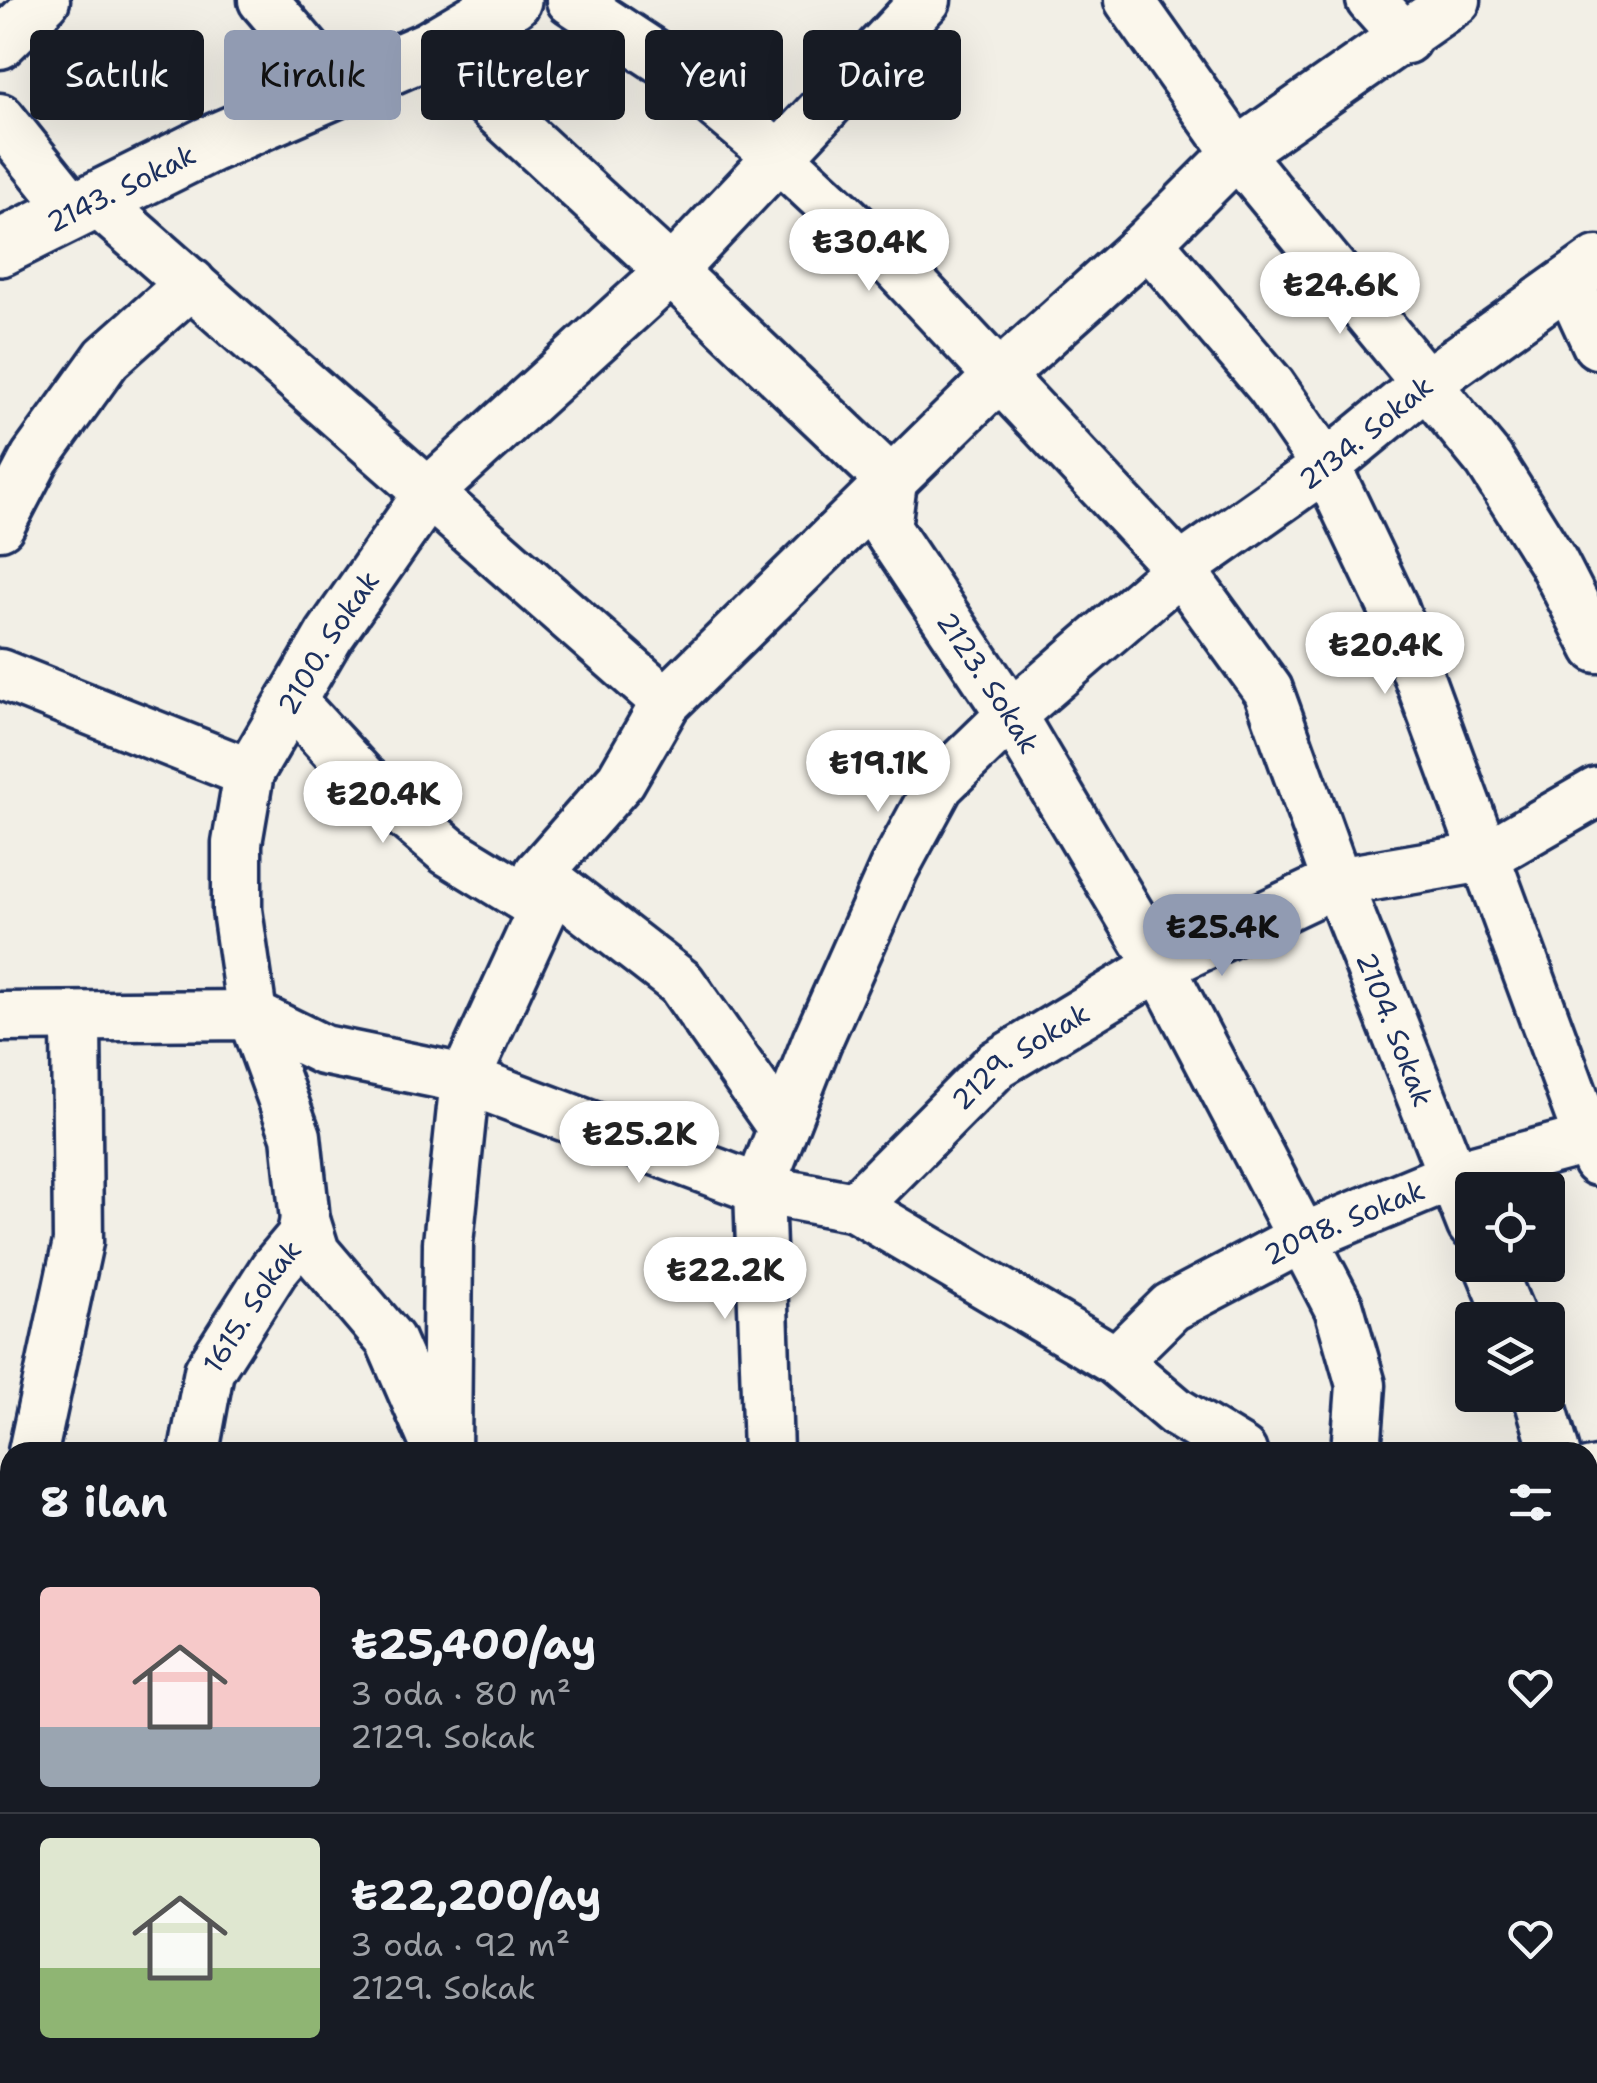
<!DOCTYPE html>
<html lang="tr">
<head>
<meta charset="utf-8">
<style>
  :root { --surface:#171b24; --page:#20242c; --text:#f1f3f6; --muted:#9ea1a6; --line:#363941; --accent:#919bb2 }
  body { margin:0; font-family:"Shantell Sans",sans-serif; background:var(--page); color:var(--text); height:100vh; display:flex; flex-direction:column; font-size:38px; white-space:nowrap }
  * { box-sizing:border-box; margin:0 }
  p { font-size:32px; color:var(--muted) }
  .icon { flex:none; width:55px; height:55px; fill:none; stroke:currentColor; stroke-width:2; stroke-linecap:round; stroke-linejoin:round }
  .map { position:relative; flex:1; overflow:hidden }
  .details { position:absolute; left:0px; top:1442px; width:1598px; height:642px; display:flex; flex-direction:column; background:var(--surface); border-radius:30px 30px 0 0; box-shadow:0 10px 40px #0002 }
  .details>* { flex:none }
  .guide { position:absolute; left:30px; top:30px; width:1000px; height:90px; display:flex; gap:20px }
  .buttons { position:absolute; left:1455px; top:1172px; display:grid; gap:20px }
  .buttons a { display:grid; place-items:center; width:110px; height:110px; border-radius:10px; background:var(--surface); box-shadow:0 10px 40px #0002; font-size:50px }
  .price { position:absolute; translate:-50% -85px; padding:0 22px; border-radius:35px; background:#fff; color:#222; font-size:32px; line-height:65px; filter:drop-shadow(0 2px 5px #0008) }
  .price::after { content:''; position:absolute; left:50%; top:60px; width:30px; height:22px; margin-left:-15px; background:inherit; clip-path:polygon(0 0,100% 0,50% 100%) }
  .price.selected { background:var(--accent); color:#111 }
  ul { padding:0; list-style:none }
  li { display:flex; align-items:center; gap:30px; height:250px; padding:0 40px }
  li+li { border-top:2px solid var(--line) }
  li span { display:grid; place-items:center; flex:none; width:280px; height:200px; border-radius:10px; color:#555 }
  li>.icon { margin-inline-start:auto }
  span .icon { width:120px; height:120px; fill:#fffc; stroke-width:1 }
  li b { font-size:42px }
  h2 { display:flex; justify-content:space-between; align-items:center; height:120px; padding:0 40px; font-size:42px }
  .pill { padding:0 35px; border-radius:10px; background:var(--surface); box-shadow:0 10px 40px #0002; font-size:35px; line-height:90px }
  .pill.selected { background:var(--accent); color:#111 }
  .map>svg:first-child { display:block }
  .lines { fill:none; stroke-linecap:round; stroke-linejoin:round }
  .minor-casing { stroke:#1b2f5e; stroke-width:55 }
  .secondary-casing { stroke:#1b2f5e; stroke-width:62 }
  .minor { stroke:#fbf7ec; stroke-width:48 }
  .secondary { stroke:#fbf7ec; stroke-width:55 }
  .labels { text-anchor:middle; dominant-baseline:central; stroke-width:8; stroke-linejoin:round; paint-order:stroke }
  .street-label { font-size:28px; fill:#1b2f5e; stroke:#fbf7ec }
</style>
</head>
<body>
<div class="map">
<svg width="1597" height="2083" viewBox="0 0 1597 2083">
  <rect width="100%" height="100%" fill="#f2efe6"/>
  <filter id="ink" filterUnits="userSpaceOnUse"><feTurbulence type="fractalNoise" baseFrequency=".01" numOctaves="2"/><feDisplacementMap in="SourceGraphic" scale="20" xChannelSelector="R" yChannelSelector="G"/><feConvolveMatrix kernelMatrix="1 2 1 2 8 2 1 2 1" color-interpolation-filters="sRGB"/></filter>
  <g filter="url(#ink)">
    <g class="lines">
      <defs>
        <g id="minor">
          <path d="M263 0 340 90"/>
          <path id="s1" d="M571 0 667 63 777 155 893 263 1180 569 1268 690 1337 882 1472 1225"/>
          <path d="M1129 0 1237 153 1489 460 1553 562 1597 648"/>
          <path d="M1371 0 1406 39"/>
          <path d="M0 44 45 0"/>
          <path id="s2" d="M430 49 671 271 892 482 886 528 1011 715 1160 966 1339 1308 1361 1385 1356 1452"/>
          <path d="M0 118 73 209"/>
          <path d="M95 200 666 702"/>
          <path d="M1148 242 1271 386 1326 466 1393 607 1597 1161"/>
          <path d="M1569 283 1597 344"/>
          <path d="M0 525 35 458 107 358 191 283"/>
          <path d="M0 674 249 773"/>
          <path d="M291 701 361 777 448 851 543 909"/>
          <path d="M539 873 681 983 781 1126"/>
          <path d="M0 1017 252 1015 323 1050 465 1079 759 1189 855 1207 1116 1361 1176 1412 1242 1452"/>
          <path id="s3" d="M855 1207 997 1064 1160 966 1337 882 1484 857 1597 792"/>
          <path d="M1489 1265 1512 1320"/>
          <path id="s4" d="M1116 1361 1171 1307 1300 1239 1452 1176 1597 1137"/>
          <path d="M1538 1395 1555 1452"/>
          <path id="s5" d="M438 1451 390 1340 315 1252 305 1220 296 1136 252 1015 237 910V843L249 773 329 636 430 491 671 271 926 0"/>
          <path d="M33 1452 78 1242 76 1020"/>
          <path id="s6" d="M194 1452 209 1371 274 1269 301 1237 305 1220"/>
          <path d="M446 1452 448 1243 465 1079 543 909 539 873 621 780 666 702 1000 375 1148 242 1237 153 1456 0"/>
          <path id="s7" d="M768 1452 759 1189 817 1041 894 868 939 785 1011 715 1180 569 1326 466 1428 382 1597 261"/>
          <path d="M1588 1474 1597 1472"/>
          <path d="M0 1520H10"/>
          <path d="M1588 1541 1597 1565"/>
          <path d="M1588 1834 1597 1832"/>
          <path d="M0 1983 10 1982"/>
          <path d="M329 2075 334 2083"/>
          <path d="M455 2075 458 2083"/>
          <path d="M1208 2075 1212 2083"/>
          <path d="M1295 2075 1296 2083"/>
          <path d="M602 2083 612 2075"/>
          <path d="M871 2083 877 2075"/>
        </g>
        <g id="secondary">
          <path id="s8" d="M0 248 208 145 430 49 513 0"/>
          <path d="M1588 1992 1597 1990"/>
          <path d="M1325 2083 1331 2075"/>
        </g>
      </defs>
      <use href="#minor" class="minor-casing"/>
      <use href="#secondary" class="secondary-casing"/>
      <use href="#minor" class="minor"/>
      <use href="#secondary" class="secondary"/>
    </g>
  </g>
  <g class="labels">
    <g class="street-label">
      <text stroke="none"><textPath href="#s8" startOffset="135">2143. Sokak</textPath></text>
      <text stroke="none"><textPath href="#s7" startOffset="1260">2134. Sokak</textPath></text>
      <text stroke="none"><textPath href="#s5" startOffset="880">2100. Sokak</textPath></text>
      <text stroke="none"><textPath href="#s2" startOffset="865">2123. Sokak</textPath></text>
      <text stroke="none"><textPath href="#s1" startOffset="1348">2104. Sokak</textPath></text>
      <text stroke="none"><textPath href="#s3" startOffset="225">2129. Sokak</textPath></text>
      <text stroke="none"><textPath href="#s4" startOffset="270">2098. Sokak</textPath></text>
      <text stroke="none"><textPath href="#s6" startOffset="160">1615. Sokak</textPath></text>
    </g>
  </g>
</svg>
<div class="buttons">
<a><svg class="icon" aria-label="locate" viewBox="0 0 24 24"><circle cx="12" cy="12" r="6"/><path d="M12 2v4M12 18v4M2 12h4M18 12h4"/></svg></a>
<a><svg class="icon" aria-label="layers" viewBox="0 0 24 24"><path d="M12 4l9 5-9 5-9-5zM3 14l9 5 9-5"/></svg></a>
</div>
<b class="price" style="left:869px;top:294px">₺30.4K</b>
<b class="price" style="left:1340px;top:337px">₺24.6K</b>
<b class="price" style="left:1385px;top:697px">₺20.4K</b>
<b class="price" style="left:878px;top:815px">₺19.1K</b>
<b class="price" style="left:383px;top:846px">₺20.4K</b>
<b class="price selected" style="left:1222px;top:979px">₺25.4K</b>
<b class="price" style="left:639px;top:1186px">₺25.2K</b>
<b class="price" style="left:725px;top:1322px">₺22.2K</b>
<div class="guide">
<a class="pill">Satılık</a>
<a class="pill selected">Kiralık</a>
<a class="pill">Filtreler</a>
<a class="pill">Yeni</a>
<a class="pill">Daire</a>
</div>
<section class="details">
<h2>8 ilan<svg class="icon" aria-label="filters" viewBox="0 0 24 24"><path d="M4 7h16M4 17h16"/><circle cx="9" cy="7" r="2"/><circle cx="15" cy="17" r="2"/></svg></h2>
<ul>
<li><span style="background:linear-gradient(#f6c9c9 70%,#9aa5b1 0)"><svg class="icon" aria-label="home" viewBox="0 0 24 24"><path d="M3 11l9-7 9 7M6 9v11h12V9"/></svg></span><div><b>₺25,400/ay</b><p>3 oda · 80 m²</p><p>2129. Sokak</p></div><svg class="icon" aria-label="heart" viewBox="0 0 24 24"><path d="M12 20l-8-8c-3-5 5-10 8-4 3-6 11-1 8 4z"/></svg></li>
<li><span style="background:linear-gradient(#dfe7d0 65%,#8fb573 0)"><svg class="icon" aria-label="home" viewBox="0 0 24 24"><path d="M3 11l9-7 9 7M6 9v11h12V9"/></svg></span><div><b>₺22,200/ay</b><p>3 oda · 92 m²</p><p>2129. Sokak</p></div><svg class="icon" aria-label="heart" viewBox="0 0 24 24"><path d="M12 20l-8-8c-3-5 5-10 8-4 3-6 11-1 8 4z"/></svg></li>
</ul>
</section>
</div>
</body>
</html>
